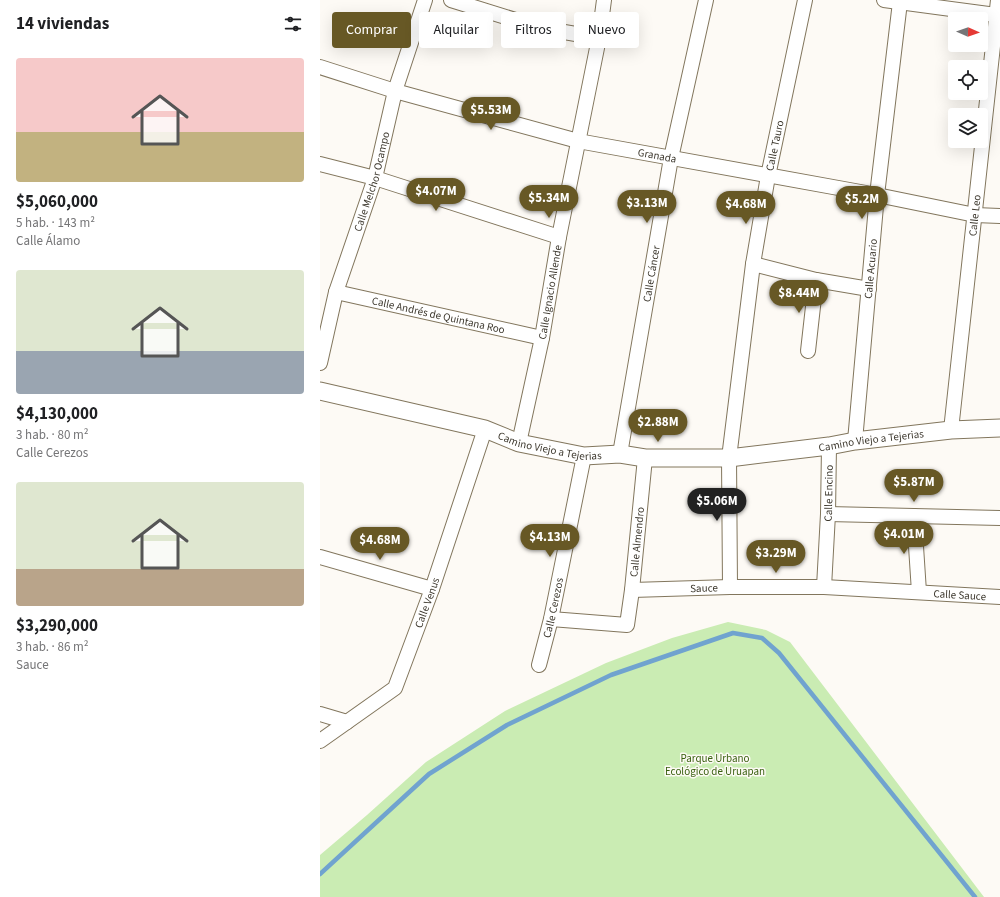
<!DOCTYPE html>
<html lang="es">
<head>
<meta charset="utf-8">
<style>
  :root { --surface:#fff; --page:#f2f2f2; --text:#202124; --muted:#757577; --accent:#675825 }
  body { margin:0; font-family:"Source Sans 3",sans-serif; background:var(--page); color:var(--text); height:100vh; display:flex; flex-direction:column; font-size:15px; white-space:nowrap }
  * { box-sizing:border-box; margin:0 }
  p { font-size:13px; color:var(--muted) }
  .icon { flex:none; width:22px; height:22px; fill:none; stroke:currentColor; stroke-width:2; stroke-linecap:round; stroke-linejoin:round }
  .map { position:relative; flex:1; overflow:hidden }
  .panel { display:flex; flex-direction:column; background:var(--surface); width:320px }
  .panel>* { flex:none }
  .guide { position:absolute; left:12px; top:12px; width:380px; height:36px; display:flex; gap:8px }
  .needle { width:26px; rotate:92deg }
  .controls { position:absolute; left:628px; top:12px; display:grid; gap:8px }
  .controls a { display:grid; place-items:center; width:40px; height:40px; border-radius:4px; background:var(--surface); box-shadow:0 4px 16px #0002; font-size:20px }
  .price { position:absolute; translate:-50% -34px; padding:0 9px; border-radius:14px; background:var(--accent); color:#fff; font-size:13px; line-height:26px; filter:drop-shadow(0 1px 2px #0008) }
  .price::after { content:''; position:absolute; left:50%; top:24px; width:12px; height:9px; margin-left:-6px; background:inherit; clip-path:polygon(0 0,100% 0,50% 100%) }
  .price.selected { background:#222; color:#fff }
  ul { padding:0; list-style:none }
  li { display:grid; align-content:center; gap:8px; height:212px; padding:0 16px }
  li span { display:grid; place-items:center; height:124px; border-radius:4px; color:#555 }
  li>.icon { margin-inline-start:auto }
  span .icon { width:72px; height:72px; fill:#fffc; stroke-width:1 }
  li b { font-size:17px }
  h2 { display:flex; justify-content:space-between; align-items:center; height:48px; padding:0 16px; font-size:17px }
  .chip { padding:0 14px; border-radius:4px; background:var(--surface); box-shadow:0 4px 16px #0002; font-size:14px; line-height:36px }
  .chip.selected { background:var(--accent); color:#fff }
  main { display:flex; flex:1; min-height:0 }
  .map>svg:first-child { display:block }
  .green { fill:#caecb3 }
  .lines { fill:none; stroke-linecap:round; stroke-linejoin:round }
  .stream { stroke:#70a3cf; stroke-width:4.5 }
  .minor-casing { stroke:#82765d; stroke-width:16 }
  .tertiary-casing { stroke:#82765d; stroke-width:19 }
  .minor { stroke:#fff; stroke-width:14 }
  .tertiary { stroke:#fff; stroke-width:17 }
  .labels { text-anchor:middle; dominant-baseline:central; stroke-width:3; stroke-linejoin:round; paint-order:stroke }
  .street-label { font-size:11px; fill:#3d382e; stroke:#fdfaf5 }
  .park-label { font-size:11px; fill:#385f0e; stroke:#fdfaf5 }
</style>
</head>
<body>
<main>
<section class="panel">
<h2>14 viviendas<svg class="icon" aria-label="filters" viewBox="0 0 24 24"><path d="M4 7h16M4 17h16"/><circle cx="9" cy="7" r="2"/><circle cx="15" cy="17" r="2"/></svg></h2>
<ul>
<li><span style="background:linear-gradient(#f6c9c9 60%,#c2b280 0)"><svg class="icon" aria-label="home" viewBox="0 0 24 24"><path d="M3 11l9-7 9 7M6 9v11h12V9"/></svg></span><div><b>$5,060,000</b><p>5 hab. · 143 m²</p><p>Calle Álamo</p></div></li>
<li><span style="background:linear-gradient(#dfe7d0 65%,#9aa5b1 0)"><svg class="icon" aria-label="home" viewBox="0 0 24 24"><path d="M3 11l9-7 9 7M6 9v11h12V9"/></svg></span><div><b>$4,130,000</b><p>3 hab. · 80 m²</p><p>Calle Cerezos</p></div></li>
<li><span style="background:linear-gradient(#dfe7d0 70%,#b9a48a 0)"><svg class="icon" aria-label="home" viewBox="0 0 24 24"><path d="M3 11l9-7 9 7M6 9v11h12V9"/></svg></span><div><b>$3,290,000</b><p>3 hab. · 86 m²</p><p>Sauce</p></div></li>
</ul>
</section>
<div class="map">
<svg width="680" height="897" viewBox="0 0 680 897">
  <rect width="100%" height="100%" fill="#fdfaf5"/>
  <path class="green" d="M408 622 446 630 470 642 664 897H0V855L47 815 106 762 185 711 286 663 352 638Z"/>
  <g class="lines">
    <path class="stream" d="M0 874 109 774 187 725 291 675 413 633 442 638 459 653 655 897"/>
    <defs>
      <g id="minor">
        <path d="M131 0 221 28 279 38"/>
        <path d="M564 0 676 15"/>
        <path id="s1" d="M0 67 75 91 258 141 557 195 655 215 680 216"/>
        <path d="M0 164 55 178 239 237"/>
        <path d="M433 264 496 280 549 289"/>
        <path id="s2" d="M16 292 222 338"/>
        <path d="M488 351 496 280"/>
        <path id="s3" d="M0 363 16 292 55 178 75 91 105 0"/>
        <path id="s4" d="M631 430 678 0"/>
        <path id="s5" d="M535 441 557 195 580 2"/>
        <path id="s6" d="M199 443 222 338 239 237 279 38 284 0"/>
        <path id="s7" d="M300 454 351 158 386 0"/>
        <path d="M508 514 680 518"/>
        <path d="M594 516 599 592"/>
        <path d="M0 557 112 589"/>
        <path id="s8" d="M410 587 409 458 433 264 448 176 485 0"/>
        <path id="s9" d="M504 587 508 514 509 446"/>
        <path id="s10" d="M312 590 410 587H504L680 597"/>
        <path id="s11" d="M231 619 307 625 312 590 325 458"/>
        <path id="s12" d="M219 665 231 619 264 456"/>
        <path d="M0 714 27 722"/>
        <path id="s13" d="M0 741 75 688 112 589 165 429"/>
      </g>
      <g id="tertiary">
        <path id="s14" d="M0 391 165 429 199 443 264 456 300 454 325 458H409L509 446 535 441 631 430 680 428"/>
      </g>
    </defs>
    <use href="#minor" class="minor-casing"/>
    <use href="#tertiary" class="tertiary-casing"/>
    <use href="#minor" class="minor"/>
    <use href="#tertiary" class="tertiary"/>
  </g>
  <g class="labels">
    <g class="street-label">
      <text stroke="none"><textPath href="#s8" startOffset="445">Calle Tauro</textPath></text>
      <text stroke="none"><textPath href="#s1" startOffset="349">Granada</textPath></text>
      <text stroke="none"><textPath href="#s3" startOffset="189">Calle Melchor Ocampo</textPath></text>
      <text stroke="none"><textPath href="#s4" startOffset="216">Calle Leo</textPath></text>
      <text stroke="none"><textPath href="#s5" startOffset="173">Calle Acuario</textPath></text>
      <text stroke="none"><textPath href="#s7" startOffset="183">Calle Cáncer</textPath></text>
      <text stroke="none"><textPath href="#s6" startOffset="154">Calle Ignacio Allende</textPath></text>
      <text stroke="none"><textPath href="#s2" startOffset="105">Calle Andrés de Quintana Roo</textPath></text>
      <text stroke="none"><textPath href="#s14" startOffset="561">Camino Viejo a Tejerias</textPath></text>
      <text stroke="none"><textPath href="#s14" startOffset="237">Camino Viejo a Tejerias</textPath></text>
      <text stroke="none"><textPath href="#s9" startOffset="94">Calle Encino</textPath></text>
      <text stroke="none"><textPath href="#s11" startOffset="160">Calle Almendro</textPath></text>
      <text stroke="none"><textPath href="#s10" startOffset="72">Sauce</textPath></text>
      <text stroke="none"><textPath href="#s10" startOffset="328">Calle Sauce</textPath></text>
      <text stroke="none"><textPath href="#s13" startOffset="183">Calle Venus</textPath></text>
      <text stroke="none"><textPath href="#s12" startOffset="59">Calle Cerezos</textPath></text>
    </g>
    <g class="park-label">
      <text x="395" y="758">Parque Urbano<tspan x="395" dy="13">Ecológico de Uruapan</tspan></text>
    </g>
  </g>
</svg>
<div class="controls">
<a><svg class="needle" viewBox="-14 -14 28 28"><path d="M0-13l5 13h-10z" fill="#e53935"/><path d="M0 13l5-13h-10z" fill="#757577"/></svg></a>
<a><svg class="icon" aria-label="locate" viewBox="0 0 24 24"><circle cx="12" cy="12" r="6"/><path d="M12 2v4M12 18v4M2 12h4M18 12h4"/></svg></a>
<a><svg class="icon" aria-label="layers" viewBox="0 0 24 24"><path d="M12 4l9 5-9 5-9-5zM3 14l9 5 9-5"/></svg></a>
</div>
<b class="price" style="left:171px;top:131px">$5.53M</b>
<b class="price" style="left:116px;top:212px">$4.07M</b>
<b class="price" style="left:229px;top:219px">$5.34M</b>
<b class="price" style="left:542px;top:220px">$5.2M</b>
<b class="price" style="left:327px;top:224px">$3.13M</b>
<b class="price" style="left:426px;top:225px">$4.68M</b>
<b class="price" style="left:479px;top:314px">$8.44M</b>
<b class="price" style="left:338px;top:443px">$2.88M</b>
<b class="price" style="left:594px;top:503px">$5.87M</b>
<b class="price selected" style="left:397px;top:522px">$5.06M</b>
<b class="price" style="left:584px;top:555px">$4.01M</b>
<b class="price" style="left:230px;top:558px">$4.13M</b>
<b class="price" style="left:60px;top:561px">$4.68M</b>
<b class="price" style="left:456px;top:574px">$3.29M</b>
<div class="guide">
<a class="chip selected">Comprar</a>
<a class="chip">Alquilar</a>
<a class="chip">Filtros</a>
<a class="chip">Nuevo</a>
</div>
</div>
</main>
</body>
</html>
